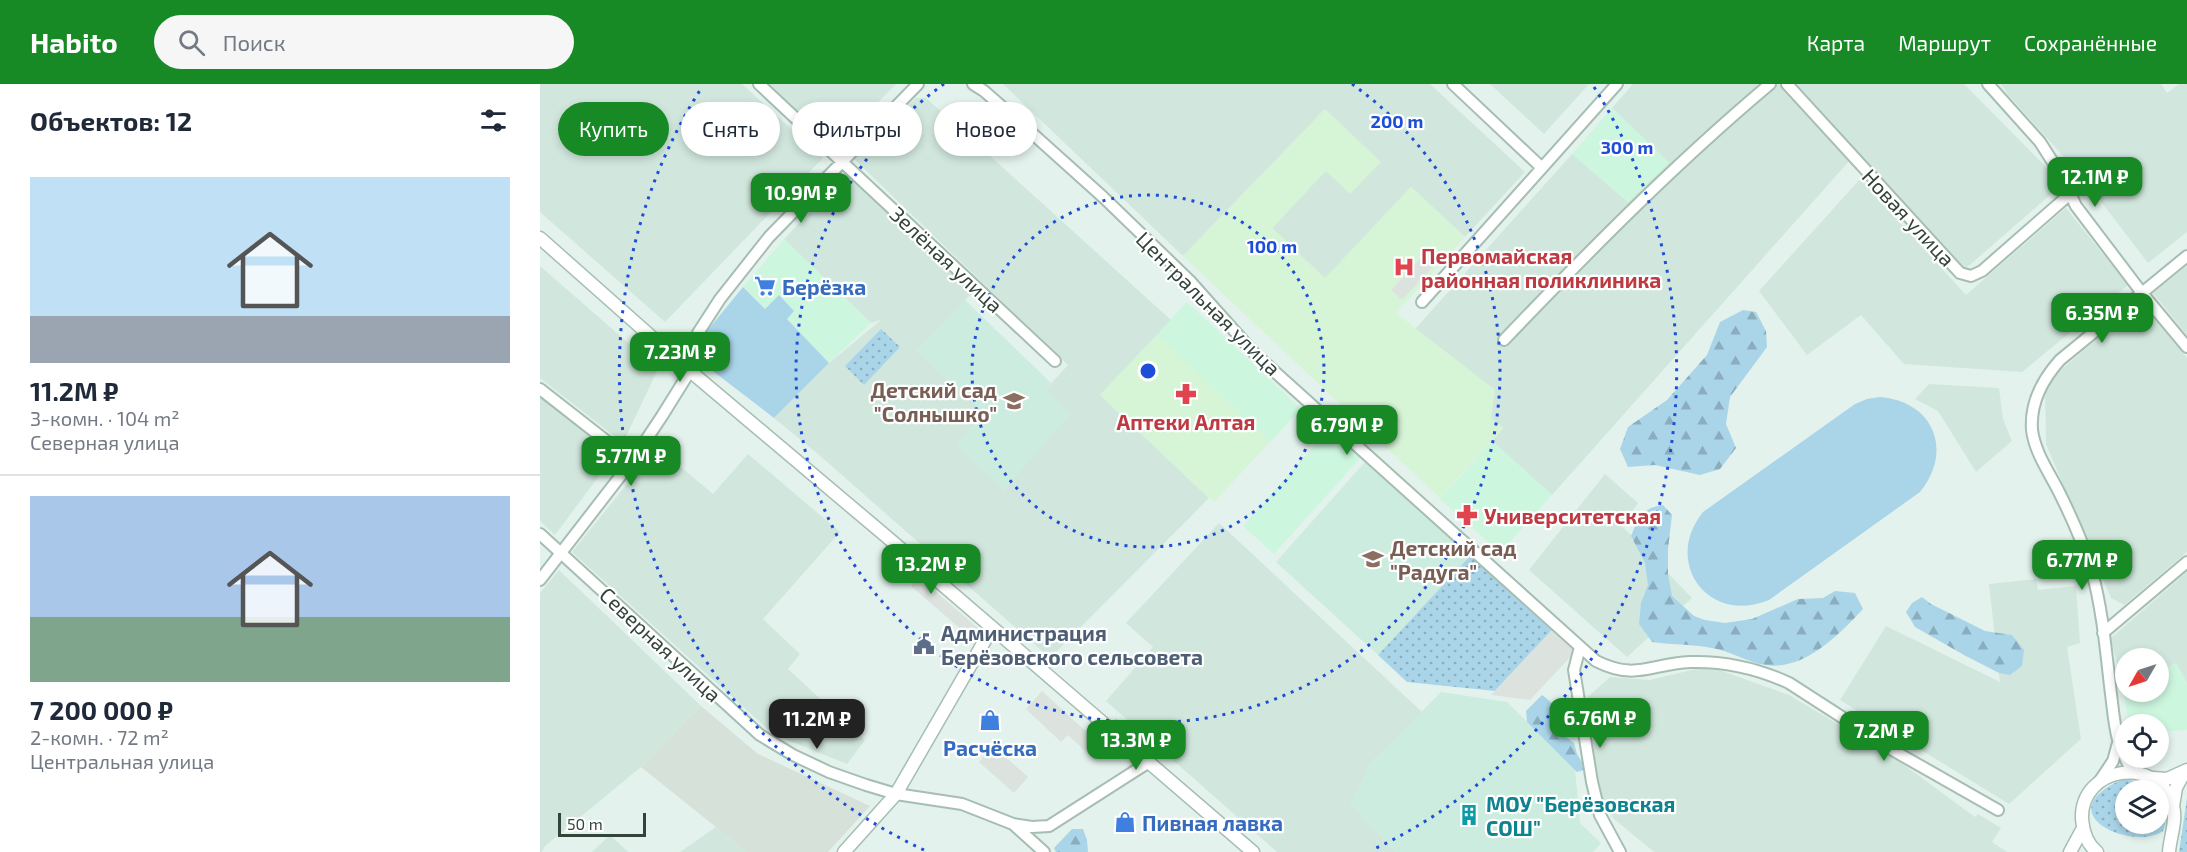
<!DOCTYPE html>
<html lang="ru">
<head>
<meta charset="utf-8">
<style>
  :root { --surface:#fff; --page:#f6f6f7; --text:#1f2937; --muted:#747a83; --line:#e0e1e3; --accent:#178925 }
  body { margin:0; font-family:"Exo 2",sans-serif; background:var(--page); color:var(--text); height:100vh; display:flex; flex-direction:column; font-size:22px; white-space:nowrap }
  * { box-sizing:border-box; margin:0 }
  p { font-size:20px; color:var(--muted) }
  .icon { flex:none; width:33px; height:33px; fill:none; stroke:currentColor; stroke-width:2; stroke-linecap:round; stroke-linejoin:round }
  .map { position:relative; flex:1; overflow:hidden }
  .drawer { display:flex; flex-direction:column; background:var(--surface); width:540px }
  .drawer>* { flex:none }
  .guide { position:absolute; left:18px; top:18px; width:570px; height:54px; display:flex; gap:12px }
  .needle { width:39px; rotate:231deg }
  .tools { position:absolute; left:1575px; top:564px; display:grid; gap:12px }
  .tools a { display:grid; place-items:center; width:54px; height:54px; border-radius:50%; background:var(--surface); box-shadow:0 3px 9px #0003; font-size:30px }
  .scale { position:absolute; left:18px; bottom:15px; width:88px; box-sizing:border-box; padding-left:6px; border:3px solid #33443b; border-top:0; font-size:16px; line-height:21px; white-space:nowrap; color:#33443b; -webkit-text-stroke:4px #fff; paint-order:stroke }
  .price { position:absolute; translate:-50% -51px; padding:0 14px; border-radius:12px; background:var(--accent); color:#fff; font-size:20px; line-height:39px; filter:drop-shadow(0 2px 3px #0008) }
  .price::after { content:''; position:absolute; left:50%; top:36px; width:18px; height:14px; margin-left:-9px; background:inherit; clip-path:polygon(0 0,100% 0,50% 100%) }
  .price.active { background:#222; color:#fff }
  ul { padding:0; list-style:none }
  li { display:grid; align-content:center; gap:12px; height:318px; padding:0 30px }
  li+li { border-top:2px solid var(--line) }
  li span { display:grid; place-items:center; height:186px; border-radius:0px; color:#555 }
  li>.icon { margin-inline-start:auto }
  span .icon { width:108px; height:108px; fill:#fffc; stroke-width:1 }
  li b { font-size:26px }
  h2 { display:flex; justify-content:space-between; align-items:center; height:72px; padding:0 30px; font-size:26px }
  .tag { padding:0 21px; border-radius:27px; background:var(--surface); box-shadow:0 3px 9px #0003; font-size:21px; line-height:54px }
  .tag.active { background:var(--accent); color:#fff }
  header { display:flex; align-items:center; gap:36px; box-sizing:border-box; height:84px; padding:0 30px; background:var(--accent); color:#fff }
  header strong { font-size:28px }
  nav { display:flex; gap:33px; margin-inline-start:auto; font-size:21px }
  .search { width:420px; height:54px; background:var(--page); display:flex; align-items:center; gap:15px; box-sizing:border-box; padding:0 21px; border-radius:33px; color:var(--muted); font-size:22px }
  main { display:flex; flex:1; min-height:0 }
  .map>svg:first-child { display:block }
  .residential { fill:#d1e7dd }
  .commercial { fill:#cdf6df }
  .industrial { fill:#d6e1da }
  .education { fill:#ccecdf }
  .medical { fill:#d6f4d6 }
  .grass { fill:url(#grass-dots) }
  .forest { fill:url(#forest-firs) }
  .garden { fill:#aad5e9 }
  .parking { fill:#dce3df }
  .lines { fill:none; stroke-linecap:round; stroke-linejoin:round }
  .minor-casing { stroke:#a6beb2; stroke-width:14 }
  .tertiary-casing { stroke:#a6beb2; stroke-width:15 }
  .minor { stroke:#fff; stroke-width:10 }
  .tertiary { stroke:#fff; stroke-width:12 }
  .ring { fill:none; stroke:#1d4ed8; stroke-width:3; stroke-dasharray:3 6 }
  .labels { text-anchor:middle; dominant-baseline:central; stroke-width:4.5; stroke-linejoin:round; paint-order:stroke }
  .street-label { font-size:21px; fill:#33443b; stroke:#fff }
  .health-label { font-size:21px; font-weight:bold; fill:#be3a42; stroke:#fff; text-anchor:start }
  .shop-label { font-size:21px; font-weight:bold; fill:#366cbe; stroke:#fff; text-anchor:start }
  .education-label { font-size:21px; font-weight:bold; fill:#785e54; stroke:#fff; text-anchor:end }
  .service-label { font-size:21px; font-weight:bold; fill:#4e5e75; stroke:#fff; text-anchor:start }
  .culture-label { font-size:21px; font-weight:bold; fill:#0d838f; stroke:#fff; text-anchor:start }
  .centre { fill:#1d4ed8; stroke:#fff; stroke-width:3 }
  .ring-label { font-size:18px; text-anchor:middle; font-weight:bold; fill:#1d4ed8; stroke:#fff; stroke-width:4.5; stroke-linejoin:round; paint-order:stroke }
</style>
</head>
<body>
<header>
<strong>Habito</strong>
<div class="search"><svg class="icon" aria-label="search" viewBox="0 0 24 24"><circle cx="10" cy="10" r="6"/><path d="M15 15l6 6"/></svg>Поиск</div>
<nav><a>Карта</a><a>Маршрут</a><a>Сохранённые</a></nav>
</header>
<main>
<section class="drawer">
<h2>Объектов: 12<svg class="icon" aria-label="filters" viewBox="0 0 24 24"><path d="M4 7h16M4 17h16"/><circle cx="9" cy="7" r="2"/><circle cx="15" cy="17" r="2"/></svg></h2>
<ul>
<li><span style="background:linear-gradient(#bfe0f5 75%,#9aa5b1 0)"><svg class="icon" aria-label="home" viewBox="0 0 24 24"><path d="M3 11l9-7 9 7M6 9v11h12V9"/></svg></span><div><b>11.2M ₽</b><p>3-комн. · 104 m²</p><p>Северная улица</p></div></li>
<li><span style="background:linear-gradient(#a9c7e8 65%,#7fa58c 0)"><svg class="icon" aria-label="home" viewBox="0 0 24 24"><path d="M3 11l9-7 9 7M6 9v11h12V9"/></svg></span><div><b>7 200 000 ₽</b><p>2-комн. · 72 m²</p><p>Центральная улица</p></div></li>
</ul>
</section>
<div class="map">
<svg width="1647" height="768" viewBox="0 0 1647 768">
  <defs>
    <pattern id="grass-dots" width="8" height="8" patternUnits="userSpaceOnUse" patternTransform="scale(1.5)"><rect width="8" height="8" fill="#aad5e9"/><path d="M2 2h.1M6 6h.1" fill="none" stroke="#8baebe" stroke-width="1.8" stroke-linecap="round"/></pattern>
    <pattern id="forest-firs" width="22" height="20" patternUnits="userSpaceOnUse" patternTransform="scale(1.5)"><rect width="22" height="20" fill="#aad5e9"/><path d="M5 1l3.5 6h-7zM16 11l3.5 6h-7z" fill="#8baebe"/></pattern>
  </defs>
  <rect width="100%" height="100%" fill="#e3f2ec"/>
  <path class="residential" d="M0 0H202L283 74 125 238 0 128Z
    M225 0H356L294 63Z
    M463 0H890L985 88 925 153 871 103 785 195 732 144 786 86 785 25 643 172Z
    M950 0H1049L1004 50Z
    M1093 0H1239L1311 75 1012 411 952 357 963 344 951 334 875 245 1032 70 1088 118 1128 78 1072 24Z
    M1257 0H1424L1511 88 1517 105 1424 186Z
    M1461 0H1621L1627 9 1639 0H1647V148L1608 179 1543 94 1469 12Z
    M376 14H386L631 236 560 311 669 414 510 574 278 370 234 334 288 280 341 236 331 239 244 155 307 90 432 209 377 267 444 328 418 361 464 406 505 306 528 281 314 75Z
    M1320 95 1426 211 1526 124 1588 201 1482 288 1364 280 1321 231 1267 271 1219 207Z
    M1647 181V251L1613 209Z
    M0 182 118 285 83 359 0 294Z
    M1601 217 1647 274V468L1584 521 1571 514 1506 360 1505 300Z
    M1389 300 1459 304 1463 335 1472 357 1436 388 1398 327 1375 315Z
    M0 310 76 369 15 451 0 437Z
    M117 363 173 410 208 370 300 448 223 535 260 570 248 585 325 656 307 680 233 650 32 468Z
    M1065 390 1098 419 1082 442 1152 514 1087 573 989 486Z
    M679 439 882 628 830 680 811 720 856 768H737L566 617 613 563 586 539Z
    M19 486 161 622 101 683 5 762 2 768H0V509Z
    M1647 488V599L1636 579 1619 588 1618 574H1586L1585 606 1583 607 1571 554Z
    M1496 495 1498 506 1536 502 1540 559 1527 563 1541 655 1469 720 1300 616 1346 542 1460 598 1449 500Z
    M1168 582 1249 611 1356 675 1435 733 1438 730 1461 744 1452 758 1467 768H1114L1073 734 1057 702 1048 613 1070 593 1110 596Z
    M176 743 207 768H140Z
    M70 751 88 768H52Z"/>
  <path class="commercial" d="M1072 24 1129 79 1088 118 1032 70Z
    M244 155 331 239 289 279 247 234 239 211 225 225 203 203Z
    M647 218 761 325 730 358 617 251Z
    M790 344 822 372 734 470 703 442Z
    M952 357 1012 411 960 469 900 415Z
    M1636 579 1647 599V646L1619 648 1618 640H1589L1583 607 1618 608 1619 588Z"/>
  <path class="industrial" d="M161 622 218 670 330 722 288 768H207L101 683Z"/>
  <path class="education" d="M425 216 511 299 505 306 530 330 464 406 417 361 444 328 377 267Z
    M826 377 930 472 838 571 736 478Z
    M901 608 967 618 1035 685 1040 739 1061 759 1053 768H856L811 720 830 680Z"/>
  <path class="medical" d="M785 25 841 78 810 110 786 87 732 144 785 194 871 103 925 153 856 229 955 306 951 334 963 344 900 414 643 172Z
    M617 251 730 358 674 418 560 311Z"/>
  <path class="grass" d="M341 245 360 263 324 301 305 282Z
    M930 472 1012 546 955 607 867 598 838 571Z
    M1581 696C1593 696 1605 697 1614 706H1586V740H1618L1619 711C1626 721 1628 736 1623 747 1593 768 1506 730 1581 696Z
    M1647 714V768H1639Z"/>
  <path class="forest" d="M1203 226 1216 228 1226 247 1227 263 1190 313 1186 340 1196 364 1180 385 1160 391 1115 381 1088 383 1080 365 1088 343 1127 316 1167 271 1180 238Z
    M1123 421 1132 431 1128 465V490L1132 512 1154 532 1165 536 1185 539 1212 535 1258 515 1283 514 1295 507 1315 509 1323 525C1300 550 1264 587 1226 581 1209 579 1194 569 1177 565 1156 560 1134 561 1112 558L1099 540 1101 519 1108 501 1105 479 1091 452C1099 433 1102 424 1123 421Z
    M1382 513 1391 520 1445 547 1472 551 1484 566 1482 582 1470 591 1459 589 1424 571 1375 543 1366 528 1372 519Z
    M1002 611C1018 622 1023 635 1026 653L1034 659 1037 670 1044 681V686L1037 688 987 638 986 627Z
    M532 745H543L547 756 548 768H516L514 764Z"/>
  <path class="garden" d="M203 203 225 225 239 211 254 227 247 235 289 279 234 334 165 281 167 247Z
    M1340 313C1393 317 1414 366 1380 408L1229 516C1169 541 1122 479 1163 428L1315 320 1327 315Z"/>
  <path class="parking" d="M889 165 900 175 862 216 851 206Z
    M379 493 440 546 432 555 371 502Z
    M1012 546 1036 567 990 616 951 611Z
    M502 607 565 665 555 676 528 651 521 658 486 625Z
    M453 662 488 693 474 709 439 678Z"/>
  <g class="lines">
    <defs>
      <path id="minor" d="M219 0 515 277
        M433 0 444 7 484 42 563 113 650 197 715 270 1056 577C1096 597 1110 580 1150 578 1184 577 1219 585 1249 599L1356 668 1458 726
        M913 0 1001 83
        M1247 0 1420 189 1431 192 1442 187 1530 110
        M1448 0 1500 58 1521 91 1536 122 1602 209 1647 263
        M882 218 1077 0
        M964 256C1049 167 1136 79 1230 0
        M0 305 92 377
        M0 450 220 651 253 671 289 688 326 701 356 710 422 720 473 740 492 743 509 742 609 678
        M0 496 92 377 122 332 150 287 154 259 158 249 180 215 229 153 378 0
        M1563 549 1647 478
        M1040 563 1034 586 1052 698 1060 731 1080 768
        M1593 688C1575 660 1575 642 1571 610 1566 569 1563 528 1552 488 1544 461 1532 434 1519 408 1509 388 1495 369 1492 346 1490 319 1502 296 1520 276L1647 172
        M1559 698 1573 677 1578 659
        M473 740 504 768"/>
      <path id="tertiary" d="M0 154 150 287 347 453 713 768
        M1613 694 1627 695 1647 686
        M1633 722 1636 704 1644 689
        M304 768 356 710 452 544
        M1530 768 1543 744
        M1557 768C1547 760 1543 748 1542 735 1540 682 1618 670 1633 722 1637 737 1630 753 1629 768"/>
    </defs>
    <use href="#minor" class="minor-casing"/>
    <use href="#tertiary" class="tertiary-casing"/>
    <use href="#minor" class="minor"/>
    <use href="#tertiary" class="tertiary"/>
  </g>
  <g class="ring">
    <circle cx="608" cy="287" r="176"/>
    <path d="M812 0A352 352 0 1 1 404 0"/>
    <path d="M384 766A529 529 0 0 1 162 3M1054 3A529 529 0 0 1 832 766"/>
  </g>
  <defs>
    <symbol id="hospital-bare" viewBox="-9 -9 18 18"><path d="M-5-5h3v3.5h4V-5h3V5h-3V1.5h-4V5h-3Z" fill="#e0444e" stroke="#fff" stroke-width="2.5" paint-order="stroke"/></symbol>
    <symbol id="supermarket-bare" viewBox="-9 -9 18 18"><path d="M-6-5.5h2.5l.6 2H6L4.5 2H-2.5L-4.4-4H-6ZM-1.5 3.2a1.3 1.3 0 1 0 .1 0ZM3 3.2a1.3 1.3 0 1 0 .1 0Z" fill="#3f7fe0" stroke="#fff" stroke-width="2.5" paint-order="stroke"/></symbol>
    <symbol id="pharmacy-bare" viewBox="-9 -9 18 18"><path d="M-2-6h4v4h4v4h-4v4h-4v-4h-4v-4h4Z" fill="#e0444e" stroke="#fff" stroke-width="2.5" paint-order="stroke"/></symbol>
    <symbol id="school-bare" viewBox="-9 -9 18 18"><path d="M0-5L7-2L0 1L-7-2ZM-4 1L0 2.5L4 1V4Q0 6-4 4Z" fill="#8d6e63" stroke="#fff" stroke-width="2.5" paint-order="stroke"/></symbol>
    <symbol id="civic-bare" viewBox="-9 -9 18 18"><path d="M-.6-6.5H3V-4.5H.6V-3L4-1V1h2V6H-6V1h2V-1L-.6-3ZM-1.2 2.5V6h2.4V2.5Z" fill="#5c6f8a" stroke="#fff" stroke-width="2.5" paint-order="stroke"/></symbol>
    <symbol id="shop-bare" viewBox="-9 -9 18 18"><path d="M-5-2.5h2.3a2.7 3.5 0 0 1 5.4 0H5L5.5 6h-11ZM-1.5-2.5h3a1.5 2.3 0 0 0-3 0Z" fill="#3f7fe0" stroke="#fff" stroke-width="2.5" paint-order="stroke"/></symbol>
    <symbol id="building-bare" viewBox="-9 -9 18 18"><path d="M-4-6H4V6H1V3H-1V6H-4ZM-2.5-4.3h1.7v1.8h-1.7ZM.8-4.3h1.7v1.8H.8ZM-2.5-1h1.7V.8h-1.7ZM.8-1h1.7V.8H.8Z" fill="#0f9aa8" stroke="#fff" stroke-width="2.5" paint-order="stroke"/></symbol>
  </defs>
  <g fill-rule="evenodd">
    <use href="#hospital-bare" x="849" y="168" width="30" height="30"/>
    <use href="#supermarket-bare" x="210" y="187" width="30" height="30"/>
    <use href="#pharmacy-bare" x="631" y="295" width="30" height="30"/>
    <use href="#school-bare" x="459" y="302" width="30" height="30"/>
    <use href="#pharmacy-bare" x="912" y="416" width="30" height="30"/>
    <use href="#school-bare" x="818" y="460" width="30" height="30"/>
    <use href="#civic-bare" x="369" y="545" width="30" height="30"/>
    <use href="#shop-bare" x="435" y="621" width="30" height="30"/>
    <use href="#building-bare" x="914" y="716" width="30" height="30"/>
    <use href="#shop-bare" x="570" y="723" width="30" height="30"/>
  </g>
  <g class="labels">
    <g class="street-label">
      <text transform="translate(1369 133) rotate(47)">Новая улица</text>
      <text transform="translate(407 175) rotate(43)">Зелёная улица</text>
      <text transform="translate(669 219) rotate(45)">Центральная улица</text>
      <text transform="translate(121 560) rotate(43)">Северная улица</text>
    </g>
    <g class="health-label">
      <text x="881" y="171">Первомайская<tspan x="881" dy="24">районная поликлиника</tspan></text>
      <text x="646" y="337" text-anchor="middle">Аптеки Алтая</text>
      <text x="944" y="431">Университетская</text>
    </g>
    <g class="shop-label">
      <text x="242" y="202">Берёзка</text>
      <text x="450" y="663" text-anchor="middle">Расчёска</text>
      <text x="602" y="738">Пивная лавка</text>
    </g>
    <g class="education-label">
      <text x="457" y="305">Детский сад<tspan x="457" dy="24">"Солнышко"</tspan></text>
      <text x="850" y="463" text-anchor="start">Детский сад<tspan x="850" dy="24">"Радуга"</tspan></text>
    </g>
    <g class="service-label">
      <text x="401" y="548">Администрация<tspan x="401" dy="24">Берёзовского сельсовета</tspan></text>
    </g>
    <g class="culture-label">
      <text x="946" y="719">МОУ "Берёзовская<tspan x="946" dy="24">СОШ"</tspan></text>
    </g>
  </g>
  <circle cx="608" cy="287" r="9" class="centre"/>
  <g class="ring-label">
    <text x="857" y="44">200 m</text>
    <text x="1087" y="70">300 m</text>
    <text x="732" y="169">100 m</text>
  </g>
</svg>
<div class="tools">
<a><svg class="needle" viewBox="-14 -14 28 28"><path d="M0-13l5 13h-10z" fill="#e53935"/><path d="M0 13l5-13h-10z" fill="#747a83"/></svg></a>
<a><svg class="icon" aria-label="locate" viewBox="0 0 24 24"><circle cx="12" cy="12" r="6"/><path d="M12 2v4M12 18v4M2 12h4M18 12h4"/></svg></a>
<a><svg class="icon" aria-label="layers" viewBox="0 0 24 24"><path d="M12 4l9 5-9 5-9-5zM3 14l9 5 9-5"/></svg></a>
</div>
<div class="scale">50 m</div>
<b class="price" style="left:1555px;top:124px">12.1M ₽</b>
<b class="price" style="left:261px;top:140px">10.9M ₽</b>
<b class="price" style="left:1562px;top:260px">6.35M ₽</b>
<b class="price" style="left:140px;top:299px">7.23M ₽</b>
<b class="price" style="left:807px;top:372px">6.79M ₽</b>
<b class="price" style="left:91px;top:403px">5.77M ₽</b>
<b class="price" style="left:1542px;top:507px">6.77M ₽</b>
<b class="price" style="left:391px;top:511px">13.2M ₽</b>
<b class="price" style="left:1060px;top:665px">6.76M ₽</b>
<b class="price active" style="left:277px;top:666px">11.2M ₽</b>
<b class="price" style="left:1344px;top:678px">7.2M ₽</b>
<b class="price" style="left:596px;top:687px">13.3M ₽</b>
<div class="guide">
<a class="tag active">Купить</a>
<a class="tag">Снять</a>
<a class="tag">Фильтры</a>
<a class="tag">Новое</a>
</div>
</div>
</main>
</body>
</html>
